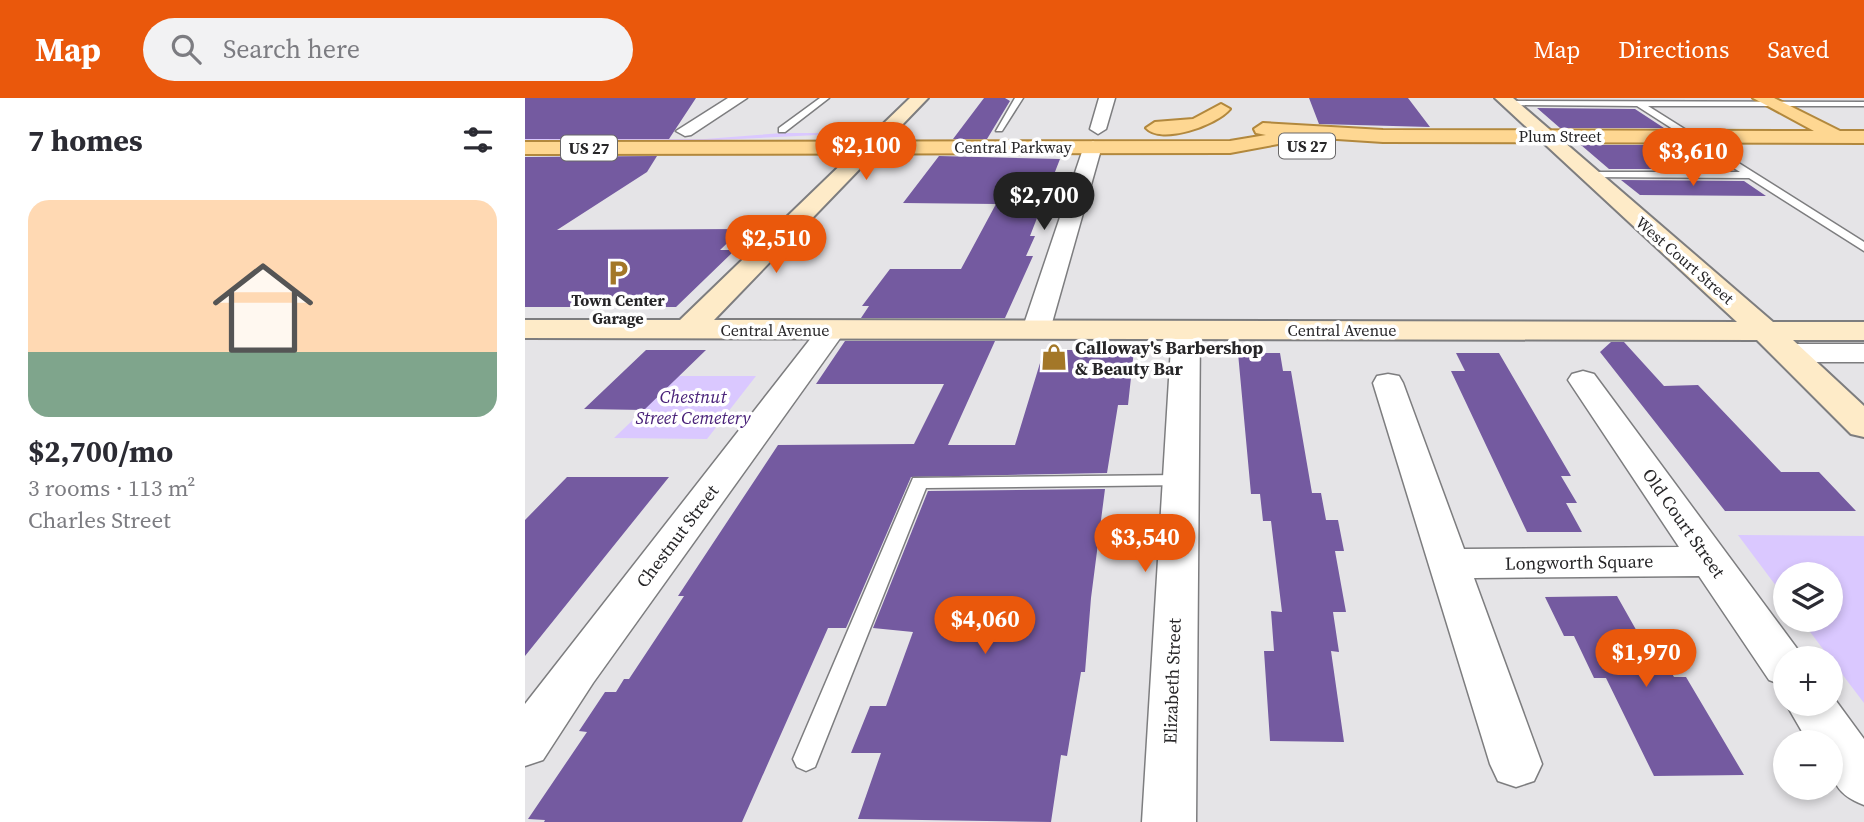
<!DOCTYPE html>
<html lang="en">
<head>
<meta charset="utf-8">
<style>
  :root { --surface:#fff; --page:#f2f2f3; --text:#2b2b33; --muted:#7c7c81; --accent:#ea580c }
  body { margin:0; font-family:"Source Serif 4",serif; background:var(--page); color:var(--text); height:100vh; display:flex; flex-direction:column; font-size:26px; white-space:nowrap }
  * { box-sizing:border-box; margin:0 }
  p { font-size:23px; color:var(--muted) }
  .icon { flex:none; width:38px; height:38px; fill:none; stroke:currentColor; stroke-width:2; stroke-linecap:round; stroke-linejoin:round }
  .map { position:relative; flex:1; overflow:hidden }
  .sheet { display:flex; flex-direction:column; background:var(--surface); width:525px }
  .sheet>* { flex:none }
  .buttons { position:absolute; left:1248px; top:464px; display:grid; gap:14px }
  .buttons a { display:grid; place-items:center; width:70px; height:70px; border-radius:50%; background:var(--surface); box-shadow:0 4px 10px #0003; font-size:35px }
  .price { position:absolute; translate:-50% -60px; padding:0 16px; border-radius:24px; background:var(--accent); color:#fff; font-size:23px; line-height:46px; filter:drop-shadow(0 2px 4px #0008) }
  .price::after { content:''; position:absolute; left:50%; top:42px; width:21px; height:16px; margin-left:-10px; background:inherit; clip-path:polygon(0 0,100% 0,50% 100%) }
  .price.active { background:#222; color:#fff }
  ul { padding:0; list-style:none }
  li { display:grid; align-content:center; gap:14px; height:371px; padding:0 28px }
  li span { display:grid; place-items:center; height:217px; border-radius:21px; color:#555 }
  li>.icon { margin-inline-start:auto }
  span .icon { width:126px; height:126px; fill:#fffc; stroke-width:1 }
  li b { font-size:30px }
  h2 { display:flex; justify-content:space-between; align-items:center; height:84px; padding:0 28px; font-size:30px }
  header { display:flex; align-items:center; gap:42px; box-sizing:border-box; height:98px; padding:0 35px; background:var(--accent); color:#fff }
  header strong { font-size:33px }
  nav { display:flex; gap:38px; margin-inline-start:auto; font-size:24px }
  .search { width:490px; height:63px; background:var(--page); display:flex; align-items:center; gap:18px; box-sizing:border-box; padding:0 24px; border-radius:38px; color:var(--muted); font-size:26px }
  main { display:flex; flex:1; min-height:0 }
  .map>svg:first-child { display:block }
  .green { fill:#dac8ff }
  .building { fill:#745aa0 }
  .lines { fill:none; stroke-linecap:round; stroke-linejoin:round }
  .lane-casing { stroke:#7d7d7f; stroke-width:3 }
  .street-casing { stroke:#7d7d7f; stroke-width:3 }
  .secondary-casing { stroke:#7d7d7f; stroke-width:4 }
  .primary-casing { stroke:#b2883d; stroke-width:4 }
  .lane { fill:#fff; fill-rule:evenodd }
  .street { fill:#fff; fill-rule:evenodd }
  .secondary { fill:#feebc8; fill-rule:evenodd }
  .primary { fill:#fed792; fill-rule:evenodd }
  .labels { text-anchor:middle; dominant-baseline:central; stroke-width:7; stroke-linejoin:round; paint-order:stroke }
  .far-street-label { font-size:16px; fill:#272628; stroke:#fff }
  .shield { fill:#fff; stroke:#686768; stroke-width:2 }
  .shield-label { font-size:16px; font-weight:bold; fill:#272628 }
  .far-poi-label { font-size:16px; font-weight:bold; fill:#272628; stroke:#fff }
  .poi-label { font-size:18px; font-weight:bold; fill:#272628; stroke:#fff; text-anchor:start }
  .park-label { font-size:18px; font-style:italic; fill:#482078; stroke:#fff }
  .street-label { font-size:18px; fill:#272628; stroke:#fff }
</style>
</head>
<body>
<header>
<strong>Map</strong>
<div class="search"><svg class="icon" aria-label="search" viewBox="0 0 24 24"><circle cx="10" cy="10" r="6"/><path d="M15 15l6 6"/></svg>Search here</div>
<nav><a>Map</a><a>Directions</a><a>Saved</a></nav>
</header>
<main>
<section class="sheet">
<h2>7 homes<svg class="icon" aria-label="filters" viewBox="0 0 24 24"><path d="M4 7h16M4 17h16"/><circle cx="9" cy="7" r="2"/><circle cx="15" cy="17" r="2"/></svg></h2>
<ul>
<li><span style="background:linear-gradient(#ffd9b3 70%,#7fa58c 0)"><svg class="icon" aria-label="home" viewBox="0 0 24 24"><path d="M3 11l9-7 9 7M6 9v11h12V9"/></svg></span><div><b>$2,700/mo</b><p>3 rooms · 113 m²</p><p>Charles Street</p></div></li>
</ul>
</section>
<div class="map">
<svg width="1339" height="724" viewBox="0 0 1339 724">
  <rect width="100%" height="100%" fill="#e5e4e7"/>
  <path class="green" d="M258 35H333L173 43H0V41H180Z
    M154 278H231L182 341 89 340Z
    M1213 437 1339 438V605L1276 522H1306V476H1260V500Z"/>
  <path class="building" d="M0 0H171L144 41H0Z
    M459 0H480L485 3 462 41H428Z
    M784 0H883L905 29 794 26Z
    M1012 10 1110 11 1139 30H1035Z
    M1056 47H1165L1202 71H1084Z
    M132 58 122 74 32 132 217 131 195 152H210L151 209H0V59Z
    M414 58 535 61 505 138H510L501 158H508L480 220H336L344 208H337L365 171H436L471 106 378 105Z
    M1096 82 1219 83 1241 98 1115 97Z
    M320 243H470L423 347H490L519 252H609L603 307H593L582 375 386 379 321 530H303L217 724H19L20 722 3 721 62 634 54 633 80 594H91L99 581H104L159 498H153L253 347 389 346 419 286H291Z
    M1086 244H1099L1139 288 1173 287 1256 374H1294L1331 413H1200L1075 254Z
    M121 252H181L119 312 59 311Z
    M713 255H755L758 273H766L787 395H796L801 422H813L819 453H810L821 514H808L814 554 806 553 819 644 745 643 739 553H749L746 513 757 514 746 423H738L735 396H726Z
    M931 255H974L1046 378H1036L1052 405H1041L1057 434H1002L926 273H940Z
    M42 379H144L0 558V422Z
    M580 391 566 500 560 574H556L542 658 536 657 526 724 333 721 356 655H326L345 608H361L388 534 348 530 403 393Z
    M1092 498 1114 537H1125L1149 579H1161L1219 677 1129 678 1081 580H1069L1049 538H1039L1020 499Z"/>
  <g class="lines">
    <defs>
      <path id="lane" d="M295 0H304L260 34H254V30Z
        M490 0H498L477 33H471Z
        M981 3 1339 4V8H1123L1339 144V153L1224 80 1062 79V75L1065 74H1215L1112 8 984 7Z
        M655 377 661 379 664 383 661 387 401 390 290 669 281 673 272 669 268 661 388 380Z"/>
      <path id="street" d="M203 0H222L166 37 160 38 151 33Z
        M574 0H590L581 31 573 36 565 31Z
        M568 43 577 48 525 232 521 238 511 240 501 238 497 232 559 48Z
        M307 224 317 226 321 232 68 585 18 662 0 668V606L297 226Z
        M661 224 671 226 675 232 671 724H617L647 232 651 226Z
        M1264 246H1339V264H1264L1254 261 1249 255 1254 249Z
        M1058 273 1069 276 1279 560H1260V588L1244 582 1174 478 949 480 1017 666 1009 683 991 689 973 683 965 666 848 285 852 278 863 276 874 278 878 285 939 451 1154 449 1043 282 1047 276Z
        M1306 596 1339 641V707C1305 694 1306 677 1306 644H1283L1261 606H1306Z"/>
      <path id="secondary" d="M385 0H403L189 222 1212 224 970 0H988L1248 224H1339V242H1268L1339 308V339L1326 336 1232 242 0 240V222H155Z"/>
      <path id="primary" d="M1228 0H1249L1315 33H1339V45L858 44 766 38 753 46 705 55 0 56V44L705 43 741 37 731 35 729 31 738 25 858 32 1289 33Z
        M696 6 705 11C692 27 636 47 621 30L630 24 668 21Z"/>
    </defs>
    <use href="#lane" class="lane-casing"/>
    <use href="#street" class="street-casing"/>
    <use href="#secondary" class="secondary-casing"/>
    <use href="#primary" class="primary-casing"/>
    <use href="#lane" class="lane"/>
    <use href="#street" class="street"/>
    <use href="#secondary" class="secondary"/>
    <use href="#primary" class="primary"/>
  </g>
  <defs>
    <symbol id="parking-bare" viewBox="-9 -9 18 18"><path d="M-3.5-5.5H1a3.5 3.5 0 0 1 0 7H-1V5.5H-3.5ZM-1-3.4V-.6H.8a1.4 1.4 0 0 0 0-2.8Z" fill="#a37728" stroke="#fff" stroke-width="2.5" paint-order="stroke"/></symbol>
    <symbol id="shop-bare" viewBox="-9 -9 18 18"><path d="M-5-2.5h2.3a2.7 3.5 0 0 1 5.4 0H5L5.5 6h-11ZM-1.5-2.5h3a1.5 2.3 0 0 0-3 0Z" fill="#a37728" stroke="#fff" stroke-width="2.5" paint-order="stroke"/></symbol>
  </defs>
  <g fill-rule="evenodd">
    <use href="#parking-bare" x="74" y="156" width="38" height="38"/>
    <use href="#shop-bare" x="510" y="240" width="38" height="38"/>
  </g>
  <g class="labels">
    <g class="far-street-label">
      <text x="1035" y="38">Plum Street</text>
      <text x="488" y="49">Central Parkway</text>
      <text transform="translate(1160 162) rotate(41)">West Court Street</text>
      <text x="250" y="232">Central Avenue</text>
      <text x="817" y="232">Central Avenue</text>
    </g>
    <g class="shield">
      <rect x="754" y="35.5" width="56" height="25" rx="5"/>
      <rect x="36" y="37.5" width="56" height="25" rx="5"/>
    </g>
    <g class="shield-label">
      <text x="782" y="48">US 27</text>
      <text x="64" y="50">US 27</text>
    </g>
    <g class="far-poi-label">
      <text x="93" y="202">Town Center<tspan x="93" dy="18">Garage</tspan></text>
    </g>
    <g class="poi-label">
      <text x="550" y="249">Calloway's Barbershop<tspan x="550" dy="21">&amp; Beauty Bar</tspan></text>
    </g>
    <g class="park-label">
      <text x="168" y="298">Chestnut<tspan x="168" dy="21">Street Cemetery</tspan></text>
    </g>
    <g class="street-label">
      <text transform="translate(1159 425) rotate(55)">Old Court Street</text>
      <text transform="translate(152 438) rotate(-53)">Chestnut Street</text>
      <text transform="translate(1054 464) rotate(-1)">Longworth Square</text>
      <text transform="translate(647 583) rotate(-88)">Elizabeth Street</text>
    </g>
  </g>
</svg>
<div class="buttons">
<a><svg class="icon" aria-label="layers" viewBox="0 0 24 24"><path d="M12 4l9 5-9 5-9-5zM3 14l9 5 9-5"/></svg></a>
<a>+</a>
<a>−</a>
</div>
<b class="price" style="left:341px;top:84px">$2,100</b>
<b class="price" style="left:1168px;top:90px">$3,610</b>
<b class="price active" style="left:519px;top:134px">$2,700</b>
<b class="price" style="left:251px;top:177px">$2,510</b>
<b class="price" style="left:620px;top:476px">$3,540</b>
<b class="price" style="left:460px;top:558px">$4,060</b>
<b class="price" style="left:1121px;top:591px">$1,970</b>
</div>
</main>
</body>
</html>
